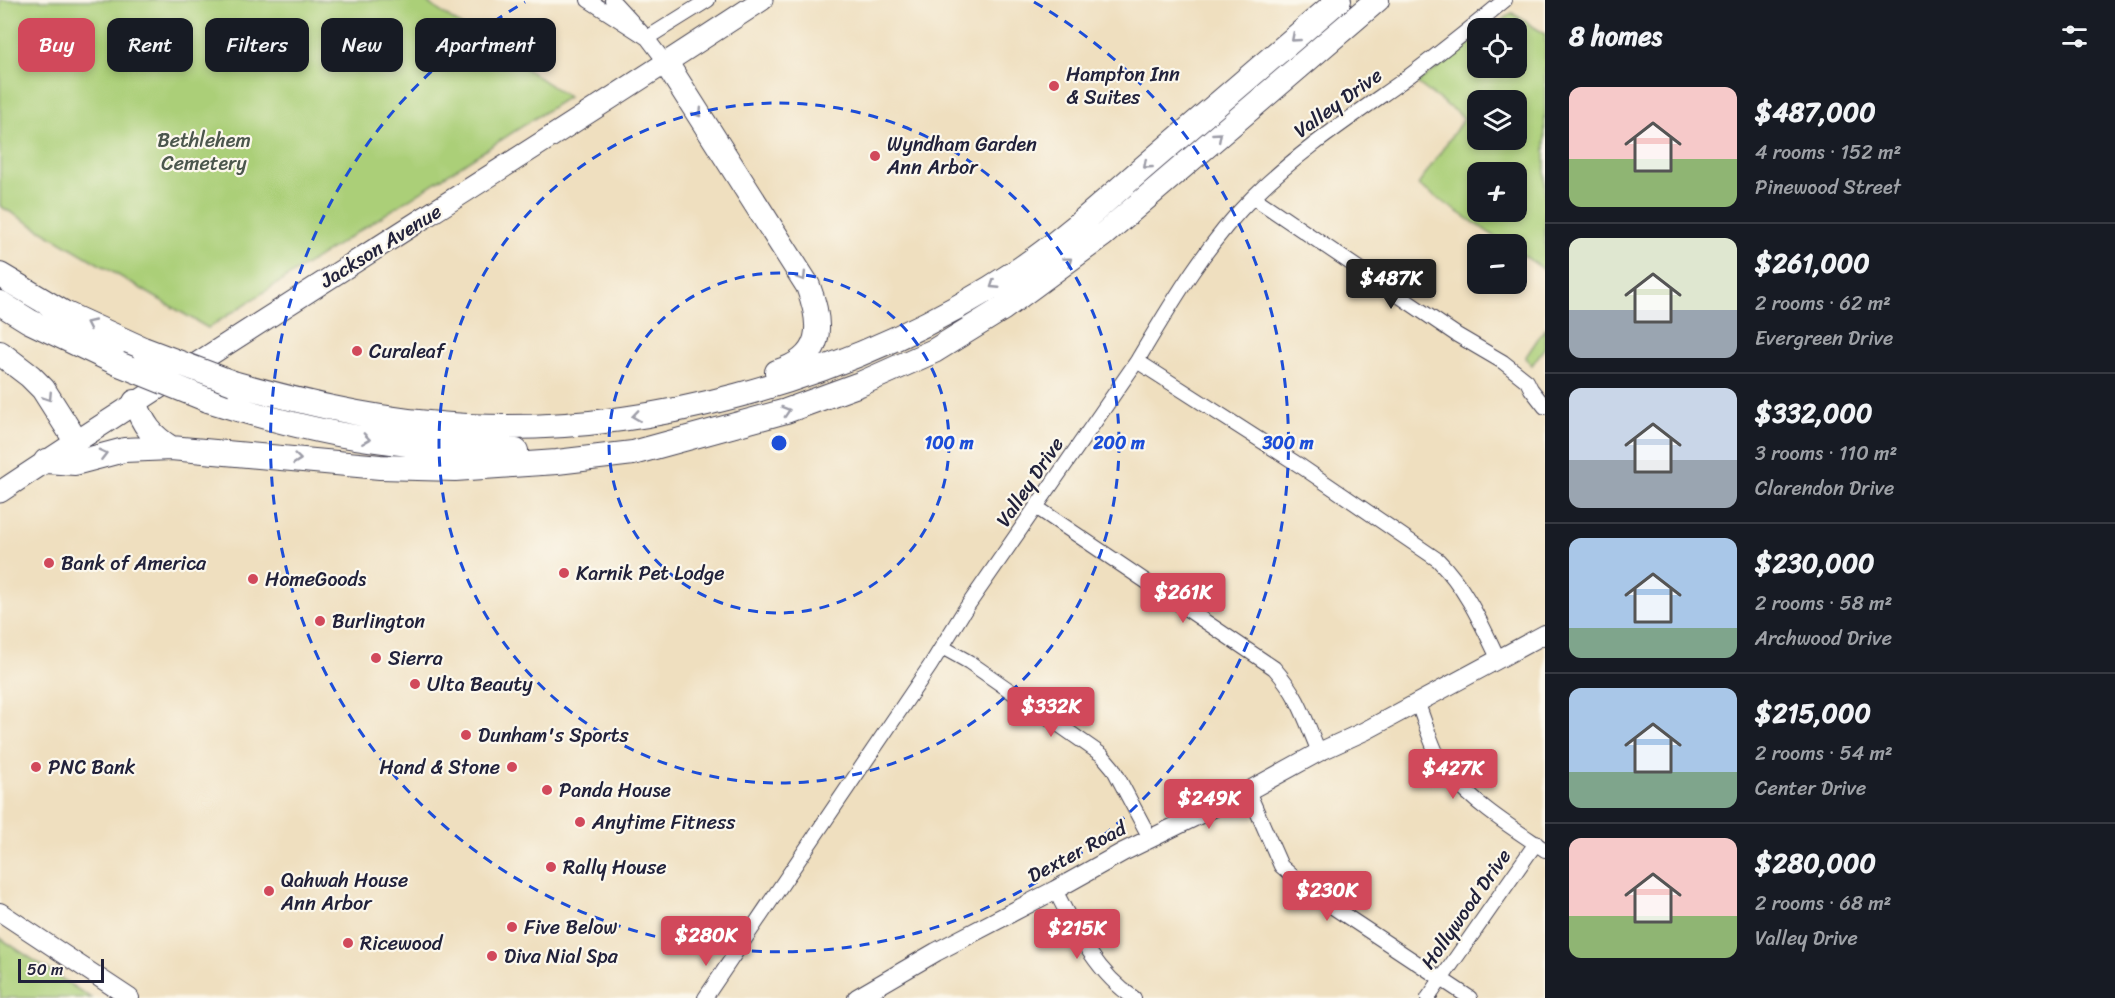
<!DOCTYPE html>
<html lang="en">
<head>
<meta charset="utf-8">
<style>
  :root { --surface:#171b24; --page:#20242c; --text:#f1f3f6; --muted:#9ea1a6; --line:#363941; --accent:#d1495b }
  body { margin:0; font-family:Sriracha,sans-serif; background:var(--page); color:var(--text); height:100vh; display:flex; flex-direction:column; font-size:22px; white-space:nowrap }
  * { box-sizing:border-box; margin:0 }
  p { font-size:20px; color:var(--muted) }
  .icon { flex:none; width:33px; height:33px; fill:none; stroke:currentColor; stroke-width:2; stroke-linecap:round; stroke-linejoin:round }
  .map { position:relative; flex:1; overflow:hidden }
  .details { display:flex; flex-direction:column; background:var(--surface); width:570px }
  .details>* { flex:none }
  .hud { position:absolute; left:18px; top:18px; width:570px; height:54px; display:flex; gap:12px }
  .controls { position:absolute; left:1467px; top:18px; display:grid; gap:12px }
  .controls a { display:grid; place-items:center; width:60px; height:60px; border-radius:12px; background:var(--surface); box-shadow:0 3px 9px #0003; font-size:30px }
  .scale { position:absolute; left:18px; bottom:15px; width:86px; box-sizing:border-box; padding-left:6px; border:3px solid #22223b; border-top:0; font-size:16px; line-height:21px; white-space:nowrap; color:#22223b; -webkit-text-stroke:4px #fbf7ec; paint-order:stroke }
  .price { position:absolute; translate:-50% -51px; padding:0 14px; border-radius:6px; background:var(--accent); color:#fff; font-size:20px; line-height:39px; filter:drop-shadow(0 2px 3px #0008) }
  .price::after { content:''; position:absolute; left:50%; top:36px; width:18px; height:14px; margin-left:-9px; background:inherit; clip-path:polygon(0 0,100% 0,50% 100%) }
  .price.on { background:#222; color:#fff }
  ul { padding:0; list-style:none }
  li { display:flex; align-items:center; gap:18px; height:150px; padding:0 24px }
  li+li { border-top:2px solid var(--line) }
  li span { display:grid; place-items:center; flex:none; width:168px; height:120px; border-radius:12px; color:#555 }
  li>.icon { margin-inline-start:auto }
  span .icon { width:72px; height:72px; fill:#fffc; stroke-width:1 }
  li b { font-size:26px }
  h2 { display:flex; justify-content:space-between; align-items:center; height:72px; padding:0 24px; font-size:26px }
  .chip { padding:0 21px; border-radius:12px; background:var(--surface); box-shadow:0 3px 9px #0003; font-size:21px; line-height:54px }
  .chip.on { background:var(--accent); color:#fff }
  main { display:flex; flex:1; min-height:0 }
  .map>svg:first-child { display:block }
  .green { fill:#abcf78; stroke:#66785a; stroke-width:1.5; fill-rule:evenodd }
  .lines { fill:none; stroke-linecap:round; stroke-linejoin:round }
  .street-casing { stroke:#413e4f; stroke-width:16 }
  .secondary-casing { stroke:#413e4f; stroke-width:20 }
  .primary-casing { stroke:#413e4f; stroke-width:23 }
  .highway-casing { stroke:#413e4f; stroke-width:26 }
  .street { stroke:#fff; stroke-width:14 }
  .secondary { stroke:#fff; stroke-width:18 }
  .primary { stroke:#fff; stroke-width:21 }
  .highway { stroke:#fff; stroke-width:24 }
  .highway-bridge-casing { stroke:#413e4f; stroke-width:26; stroke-linecap:butt }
  .highway-bridge { stroke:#fff; stroke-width:24 }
  .oneway { stroke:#9c9ca7 }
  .ring { fill:none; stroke:#1d4ed8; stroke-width:3; stroke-dasharray:10 8 }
  .poi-dot { fill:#d1495b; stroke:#fbf7ec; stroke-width:2 }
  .labels { text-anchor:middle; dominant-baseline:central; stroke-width:4.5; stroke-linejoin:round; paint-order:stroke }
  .poi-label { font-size:20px; fill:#22223b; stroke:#fbf7ec; text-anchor:start }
  .street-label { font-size:20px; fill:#22223b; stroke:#fbf7ec }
  .park-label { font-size:20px; fill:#4b564d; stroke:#fbf7ec }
  .centre { fill:#1d4ed8; stroke:#fbf7ec; stroke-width:3 }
  .ring-label { font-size:18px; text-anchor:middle; font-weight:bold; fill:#1d4ed8; stroke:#fbf7ec; stroke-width:4.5; stroke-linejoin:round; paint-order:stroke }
</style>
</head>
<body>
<main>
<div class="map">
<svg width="1545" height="998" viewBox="0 0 1545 998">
  <rect width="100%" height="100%" fill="#fbf7ec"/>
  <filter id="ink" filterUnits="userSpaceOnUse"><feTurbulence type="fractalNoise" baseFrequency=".0167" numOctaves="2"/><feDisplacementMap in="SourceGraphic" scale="12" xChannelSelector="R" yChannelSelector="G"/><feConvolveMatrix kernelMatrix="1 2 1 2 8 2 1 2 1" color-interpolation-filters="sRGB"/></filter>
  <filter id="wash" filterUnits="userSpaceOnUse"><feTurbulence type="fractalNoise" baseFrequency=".008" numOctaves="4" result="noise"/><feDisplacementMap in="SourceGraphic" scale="24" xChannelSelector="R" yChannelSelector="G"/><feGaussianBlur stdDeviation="1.35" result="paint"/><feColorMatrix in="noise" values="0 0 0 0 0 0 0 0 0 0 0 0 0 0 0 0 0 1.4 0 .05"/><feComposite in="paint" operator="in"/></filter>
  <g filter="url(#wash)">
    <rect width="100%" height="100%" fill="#efdfbf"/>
    <path class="green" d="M0 0H423L568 97 208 328 0 206Z
      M1512 13 1545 34V270L1517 251 1516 244H1506L1418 185 1464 118 1417 83 1477 38 1478 68H1516V28H1491ZM1516 100V140H1478V100ZM1478 172H1516V212H1478Z
      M1545 328V347L1532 365 1525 358Z
      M0 938 91 998H0Z"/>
  </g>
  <g filter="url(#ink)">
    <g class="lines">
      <defs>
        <path id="street" d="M588 0 647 38 666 63
          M612 0 647 38 708 0
          M1253 197 1457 335 1503 362 1527 381 1531 389 1545 407
          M1137 361 1302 467 1438 560C1466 588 1482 625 1499 660
          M1036 507 1274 668C1299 696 1305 719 1319 752
          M942 647 969 662 1102 755 1113 768 1150 838
          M1418 704C1427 727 1434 756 1450 775 1474 804 1514 829 1545 850
          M1248 791 1281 866 1313 894 1470 998
          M1055 890C1075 929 1096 973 1134 998
          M705 998 930 666 964 611 1137 361C1171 304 1206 244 1253 197 1297 153 1350 118 1401 82 1436 56 1471 28 1505 0
          M1428 998 1536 843"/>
        <path id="secondary" d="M0 912 130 998
          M857 998 936 952 1055 890 1123 852 1248 791 1319 752 1365 731 1545 634"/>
        <path id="primary" d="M0 492C252 324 510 166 762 0"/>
        <path id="highway" d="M666 63 808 286C823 326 824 358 777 372
          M0 275 64 313 143 349
          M0 303 29 321 119 364
          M0 353 30 376 43 389 76 441
          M233 383C298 401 362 417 428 423 630 444 853 380 1020 269 1066 238 1108 198 1150 162 1213 108 1276 54 1339 0
          M208 400C256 415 305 429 355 437 409 446 462 449 516 451
          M135 402C143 424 151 436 171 448
          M46 461 75 463 124 450 171 448 380 467 455 469 557 462 633 453 786 411 860 384 934 351 1002 309 1104 234 1377 0"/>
      </defs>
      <use href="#street" class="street-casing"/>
      <use href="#secondary" class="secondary-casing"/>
      <use href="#primary" class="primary-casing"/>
      <use href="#highway" class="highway-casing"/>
      <use href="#street" class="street"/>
      <use href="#secondary" class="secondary"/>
      <use href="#primary" class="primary"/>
      <use href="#highway" class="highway"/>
      <defs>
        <path id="highway-bridge" d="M143 349 233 383
          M119 364 208 400"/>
      </defs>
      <use href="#highway-bridge" class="highway-bridge-casing"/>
      <use href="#highway-bridge" class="highway-bridge"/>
    </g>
    <defs><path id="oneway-chevron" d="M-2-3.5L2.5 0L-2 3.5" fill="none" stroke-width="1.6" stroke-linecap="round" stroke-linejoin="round" transform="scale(1.5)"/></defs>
    <g class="oneway">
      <use href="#oneway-chevron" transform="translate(1295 38) rotate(139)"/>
      <use href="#oneway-chevron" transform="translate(698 113) rotate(58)"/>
      <use href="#oneway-chevron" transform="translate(1218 136) rotate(-41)"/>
      <use href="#oneway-chevron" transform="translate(1147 165) rotate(139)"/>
      <use href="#oneway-chevron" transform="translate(1068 261) rotate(-37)"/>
      <use href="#oneway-chevron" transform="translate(802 277) rotate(58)"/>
      <use href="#oneway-chevron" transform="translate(994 285) rotate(147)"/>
      <use href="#oneway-chevron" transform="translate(90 324) rotate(-155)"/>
      <use href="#oneway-chevron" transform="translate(48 397) rotate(57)"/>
      <use href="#oneway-chevron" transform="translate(786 411) rotate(-18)"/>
      <use href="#oneway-chevron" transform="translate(636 416) rotate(172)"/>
      <use href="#oneway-chevron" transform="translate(366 439) rotate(8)"/>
      <use href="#oneway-chevron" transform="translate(103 454) rotate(-14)"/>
      <use href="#oneway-chevron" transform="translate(297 459) rotate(6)"/>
    </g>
  </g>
  <g class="ring">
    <circle cx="779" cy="443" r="170"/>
    <circle cx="779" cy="443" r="340"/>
    <path d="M1034 2A509 509 0 1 1 525 2"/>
  </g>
  <g class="poi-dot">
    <circle cx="1054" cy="86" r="6"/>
    <circle cx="875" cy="156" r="6"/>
    <circle cx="357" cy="351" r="6"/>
    <circle cx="49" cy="563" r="6"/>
    <circle cx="564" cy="573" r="6"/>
    <circle cx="253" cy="579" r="6"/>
    <circle cx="320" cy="621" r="6"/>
    <circle cx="376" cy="658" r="6"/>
    <circle cx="415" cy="684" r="6"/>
    <circle cx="466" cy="735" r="6"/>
    <circle cx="36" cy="767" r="6"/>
    <circle cx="512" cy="767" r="6"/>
    <circle cx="547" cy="790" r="6"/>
    <circle cx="580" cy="822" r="6"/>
    <circle cx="551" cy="867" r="6"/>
    <circle cx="269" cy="891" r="6"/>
    <circle cx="512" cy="927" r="6"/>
    <circle cx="348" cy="943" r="6"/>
    <circle cx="492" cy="956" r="6"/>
  </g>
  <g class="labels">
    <g class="poi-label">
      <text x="1066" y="74">Hampton Inn<tspan x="1066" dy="23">&amp; Suites</tspan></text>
      <text x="887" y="144">Wyndham Garden<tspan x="887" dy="23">Ann Arbor</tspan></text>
      <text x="369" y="351">Curaleaf</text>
      <text x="61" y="563">Bank of America</text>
      <text x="576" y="573">Karnik Pet Lodge</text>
      <text x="265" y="579">HomeGoods</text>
      <text x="332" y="621">Burlington</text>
      <text x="388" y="658">Sierra</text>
      <text x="427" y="684">Ulta Beauty</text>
      <text x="478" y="735">Dunham's Sports</text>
      <text x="48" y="767">PNC Bank</text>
      <text x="500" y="767" text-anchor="end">Hand &amp; Stone</text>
      <text x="559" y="790">Panda House</text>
      <text x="592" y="822">Anytime Fitness</text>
      <text x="563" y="867">Rally House</text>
      <text x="281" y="880">Qahwah House<tspan x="281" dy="23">Ann Arbor</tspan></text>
      <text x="524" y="927">Five Below</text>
      <text x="360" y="943">Ricewood</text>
      <text x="504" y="956">Diva Nial Spa</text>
    </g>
    <g class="street-label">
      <text transform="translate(1338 103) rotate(-36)">Valley Drive</text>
      <text transform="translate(381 246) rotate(-32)">Jackson Avenue</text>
      <text transform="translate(1030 482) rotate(-56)">Valley Drive</text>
      <text transform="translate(1077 852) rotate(-28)">Dexter Road</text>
      <text transform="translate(1466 909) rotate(-55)">Hollywood Drive</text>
    </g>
    <g class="park-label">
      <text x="204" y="140">Bethlehem<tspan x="204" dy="23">Cemetery</tspan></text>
    </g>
  </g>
  <circle cx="779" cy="443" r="9" class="centre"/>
  <g class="ring-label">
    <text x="949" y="449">100 m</text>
    <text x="1119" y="449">200 m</text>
    <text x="1288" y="449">300 m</text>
  </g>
</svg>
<div class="controls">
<a><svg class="icon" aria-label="locate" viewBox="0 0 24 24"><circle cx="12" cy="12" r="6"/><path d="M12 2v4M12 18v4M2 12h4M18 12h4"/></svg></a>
<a><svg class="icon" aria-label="layers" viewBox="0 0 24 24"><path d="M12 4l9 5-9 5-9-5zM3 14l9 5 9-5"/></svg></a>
<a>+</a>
<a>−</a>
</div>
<div class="scale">50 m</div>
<b class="price on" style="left:1391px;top:310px">$487K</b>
<b class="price" style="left:1183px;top:624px">$261K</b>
<b class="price" style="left:1051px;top:738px">$332K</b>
<b class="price" style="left:1453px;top:800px">$427K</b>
<b class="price" style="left:1209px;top:830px">$249K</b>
<b class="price" style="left:1327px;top:922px">$230K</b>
<b class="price" style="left:1077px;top:960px">$215K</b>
<b class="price" style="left:706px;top:967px">$280K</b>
<div class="hud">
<a class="chip on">Buy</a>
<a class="chip">Rent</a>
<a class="chip">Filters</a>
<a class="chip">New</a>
<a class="chip">Apartment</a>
</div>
</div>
<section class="details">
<h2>8 homes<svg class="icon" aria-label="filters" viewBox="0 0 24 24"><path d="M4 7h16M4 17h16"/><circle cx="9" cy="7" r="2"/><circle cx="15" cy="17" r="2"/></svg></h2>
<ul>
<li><span style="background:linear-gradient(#f6c9c9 60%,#8fb573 0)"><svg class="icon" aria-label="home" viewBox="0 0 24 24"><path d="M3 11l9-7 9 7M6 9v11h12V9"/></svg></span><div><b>$487,000</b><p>4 rooms · 152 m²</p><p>Pinewood Street</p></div></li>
<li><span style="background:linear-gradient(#dfe7d0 60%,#9aa5b1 0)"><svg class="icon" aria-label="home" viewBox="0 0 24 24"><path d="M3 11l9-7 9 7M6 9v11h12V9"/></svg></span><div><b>$261,000</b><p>2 rooms · 62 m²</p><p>Evergreen Drive</p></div></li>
<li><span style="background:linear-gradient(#c9d6e8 60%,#9aa5b1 0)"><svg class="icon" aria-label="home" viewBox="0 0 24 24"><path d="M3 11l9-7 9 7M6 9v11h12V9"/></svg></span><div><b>$332,000</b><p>3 rooms · 110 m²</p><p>Clarendon Drive</p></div></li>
<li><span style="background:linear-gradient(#a9c7e8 75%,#7fa58c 0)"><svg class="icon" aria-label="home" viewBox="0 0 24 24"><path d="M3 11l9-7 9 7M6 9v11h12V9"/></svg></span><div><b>$230,000</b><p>2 rooms · 58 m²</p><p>Archwood Drive</p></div></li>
<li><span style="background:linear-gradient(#a9c7e8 70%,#7fa58c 0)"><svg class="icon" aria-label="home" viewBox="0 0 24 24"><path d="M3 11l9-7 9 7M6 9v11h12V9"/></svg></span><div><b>$215,000</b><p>2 rooms · 54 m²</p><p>Center Drive</p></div></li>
<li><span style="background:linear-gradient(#f6c9c9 65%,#8fb573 0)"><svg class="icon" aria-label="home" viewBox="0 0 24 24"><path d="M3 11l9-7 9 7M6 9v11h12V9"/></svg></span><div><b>$280,000</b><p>2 rooms · 68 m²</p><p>Valley Drive</p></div></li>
</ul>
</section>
</main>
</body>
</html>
